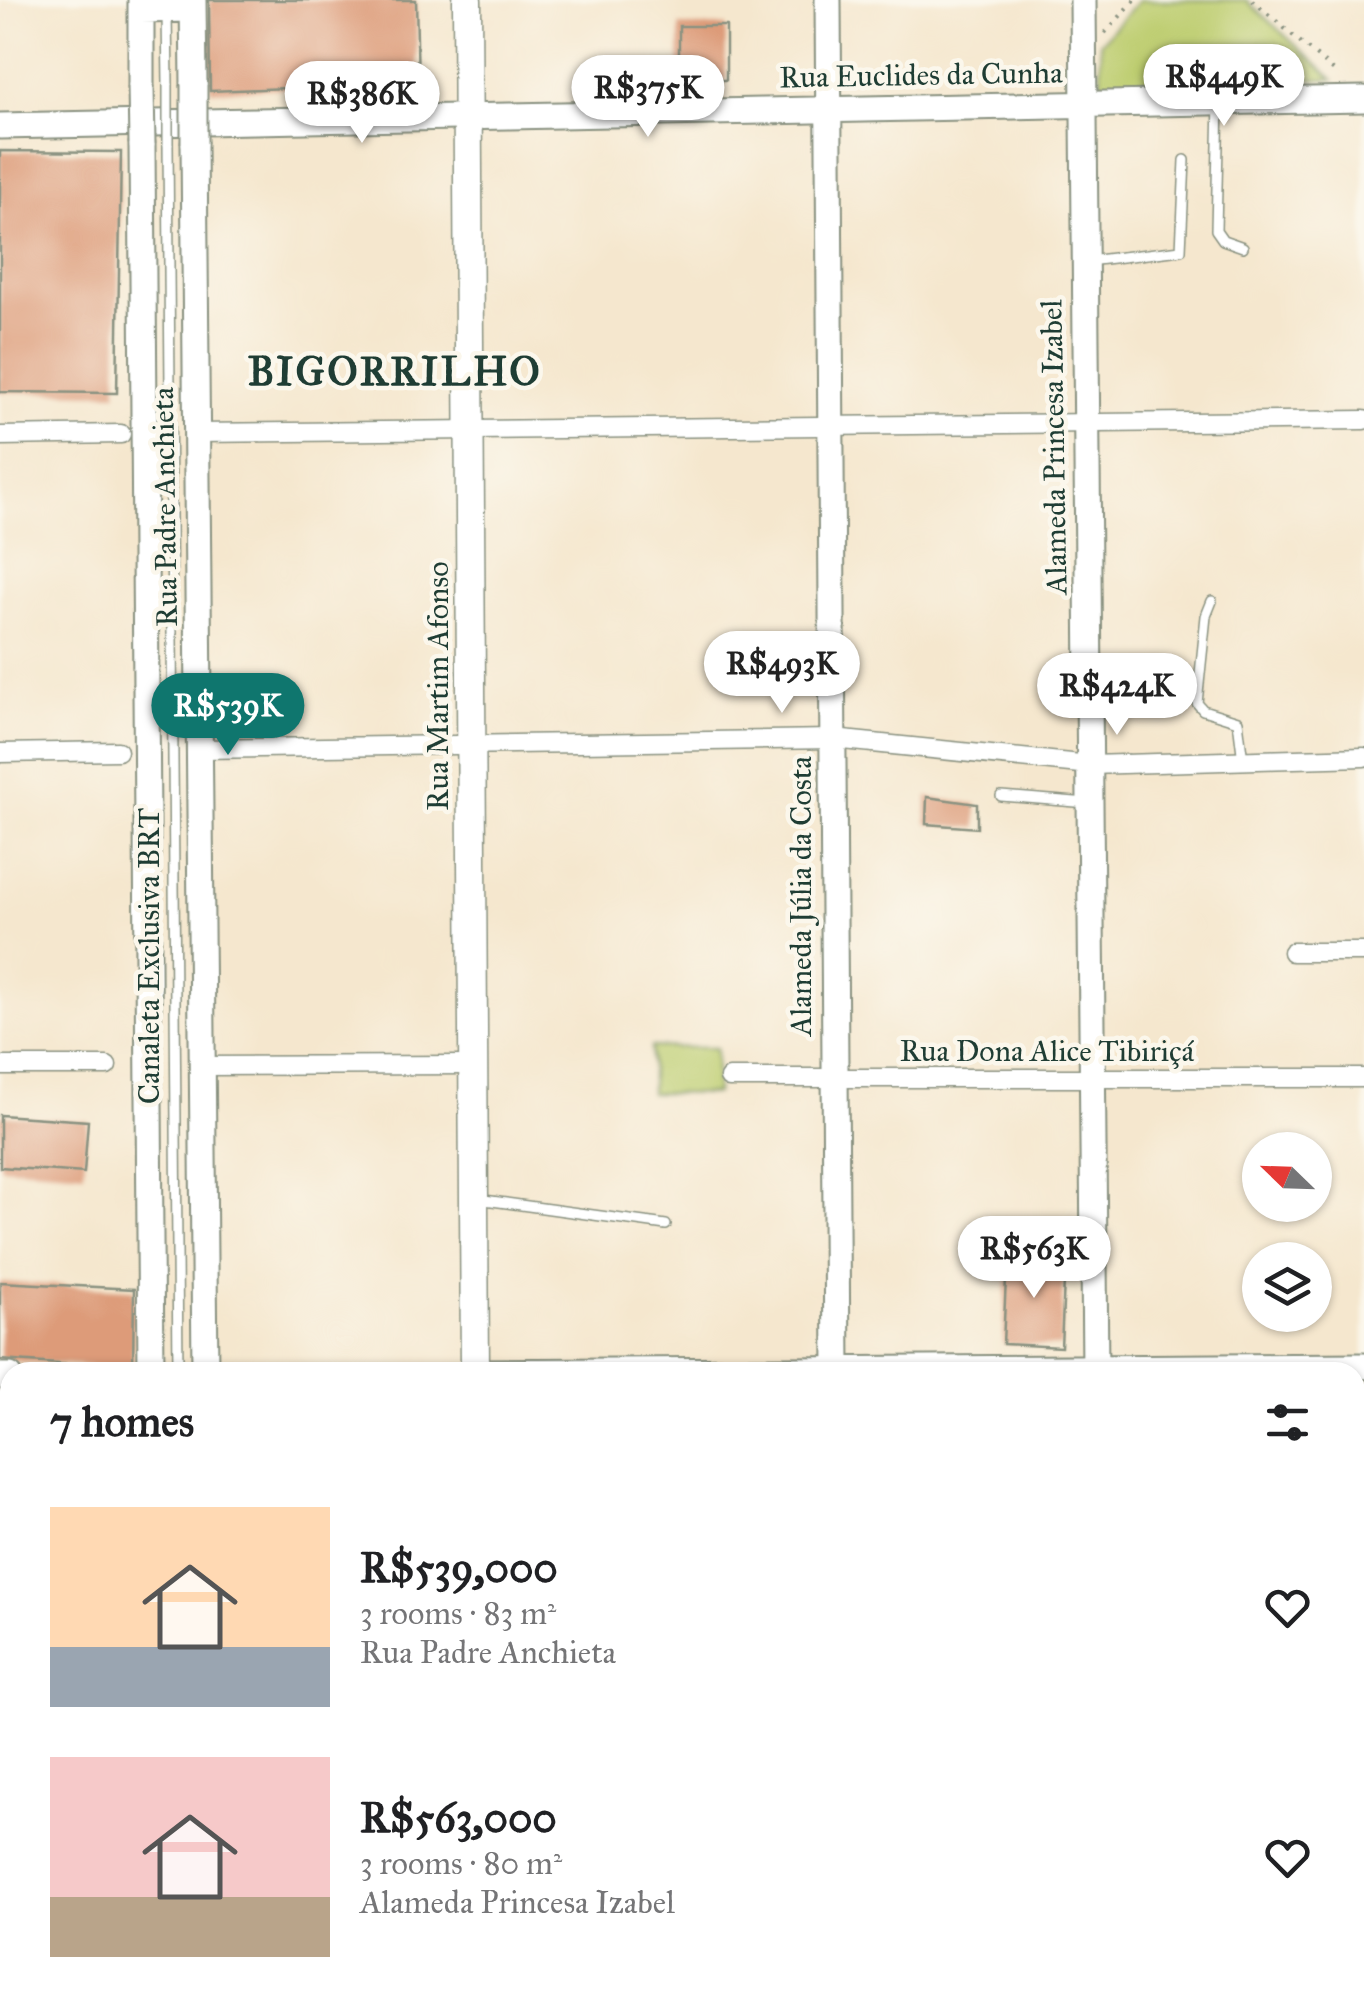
<!DOCTYPE html>
<html lang="en">
<head>
<meta charset="utf-8">
<style>
  :root { --surface:#fff; --page:#f6f6f6; --text:#202124; --muted:#757577; --accent:#0f766e }
  body { margin:0; font-family:"IM FELL Great Primer",serif; background:var(--page); color:var(--text); height:100vh; display:flex; flex-direction:column; font-size:38px; white-space:nowrap }
  * { box-sizing:border-box; margin:0 }
  p { font-size:32px; color:var(--muted) }
  .icon { flex:none; width:55px; height:55px; fill:none; stroke:currentColor; stroke-width:2; stroke-linecap:round; stroke-linejoin:round }
  .map { position:relative; flex:1; overflow:hidden }
  .sheet { position:absolute; left:0px; top:1362px; width:1365px; height:642px; display:flex; flex-direction:column; background:var(--surface); border-radius:30px 30px 0 0; box-shadow:0 2px 8px #0004 }
  .sheet>* { flex:none }
  .needle { width:65px; rotate:293deg }
  .controls { position:absolute; left:1242px; top:1132px; display:grid; gap:20px }
  .controls a { display:grid; place-items:center; width:90px; height:90px; border-radius:50%; background:var(--surface); box-shadow:0 2px 8px #0004; font-size:50px }
  .price { position:absolute; translate:-50% -85px; padding:0 22px; border-radius:35px; background:#fff; color:#222; font-size:32px; line-height:65px; filter:drop-shadow(0 2px 5px #0008) }
  .price::after { content:''; position:absolute; left:50%; top:60px; width:30px; height:22px; margin-left:-15px; background:inherit; clip-path:polygon(0 0,100% 0,50% 100%) }
  .price.selected { background:var(--accent); color:#fff }
  ul { padding:0; list-style:none }
  li { display:flex; align-items:center; gap:30px; height:250px; padding:0 50px }
  li span { display:grid; place-items:center; flex:none; width:280px; height:200px; border-radius:0px; color:#555 }
  li>.icon { margin-inline-start:auto }
  span .icon { width:120px; height:120px; fill:#fffc; stroke-width:1 }
  li b { font-size:42px }
  h2 { display:flex; justify-content:space-between; align-items:center; height:120px; padding:0 50px; font-size:42px }
  .map>svg:first-child { display:block }
  .green { fill:#bdcd70; stroke:#6e8552; stroke-width:2.5 }
  .building { fill:#dd9b79 }
  .lines { fill:none; stroke-linecap:round; stroke-linejoin:round }
  .lane-casing { stroke:#8a9281; stroke-width:12 }
  .street-casing { stroke:#8a9281; stroke-width:21 }
  .secondary-casing { stroke:#8a9281; stroke-width:29 }
  .primary-casing { stroke:#8a9281; stroke-width:31 }
  .path { stroke:#8a9281; stroke-width:4; stroke-dasharray:2.5 8; stroke-linecap:butt }
  .lane { stroke:#fff; stroke-width:9 }
  .street { stroke:#fff; stroke-width:18 }
  .secondary { stroke:#fff; stroke-width:25 }
  .primary { stroke:#fff; stroke-width:28 }
  .lane-bridge-casing { stroke:#8a9281; stroke-width:12; stroke-linecap:butt }
  .secondary-bridge-casing { stroke:#8a9281; stroke-width:29; stroke-linecap:butt }
  .lane-bridge { stroke:#fff; stroke-width:9 }
  .secondary-bridge { stroke:#fff; stroke-width:25 }
  .labels { text-anchor:middle; dominant-baseline:central; stroke-width:9; stroke-linejoin:round; paint-order:stroke }
  .street-label { font-size:30px; fill:#1f3d34; stroke:#fbf7ec }
  .district-label { font-size:40px; font-weight:bold; letter-spacing:2.5px; fill:#1f3d34; stroke:#fbf7ec }
</style>
</head>
<body>
<div class="map">
<svg width="1364" height="2003" viewBox="0 0 1364 2003">
  <rect width="100%" height="100%" fill="#fbf7ec"/>
  <filter id="ink" filterUnits="userSpaceOnUse"><feTurbulence type="fractalNoise" baseFrequency=".01" numOctaves="2"/><feDisplacementMap in="SourceGraphic" scale="20" xChannelSelector="R" yChannelSelector="G"/><feConvolveMatrix kernelMatrix="1 2 1 2 8 2 1 2 1" color-interpolation-filters="sRGB"/></filter>
  <filter id="wash" filterUnits="userSpaceOnUse"><feTurbulence type="fractalNoise" baseFrequency=".0048" numOctaves="4" result="noise"/><feDisplacementMap in="SourceGraphic" scale="40" xChannelSelector="R" yChannelSelector="G"/><feGaussianBlur stdDeviation="2.25" result="paint"/><feColorMatrix in="noise" values="0 0 0 0 0 0 0 0 0 0 0 0 0 0 0 0 0 1.4 0 .05"/><feComposite in="paint" operator="in"/></filter>
  <g filter="url(#wash)">
    <rect width="100%" height="100%" fill="#f5e7ce"/>
    <path class="green" d="M1139 0H1246L1333 79 1101 84 1100 43Z
      M651 1047 716 1048V1094L651 1093Z"/>
    <g id="blocks">
      <path class="building" d="M209 0H416L418 83 210 91Z
        M679 26H726V80H679Z
        M0 151 121 152 117 393 0 392Z
        M927 797 977 804V828L926 824Z
        M0 1115 88 1121 84 1173 0 1167Z
        M1007 1256 1065 1258 1061 1347 1003 1344Z
        M0 1282 134 1289 133 1369 0 1360Z"/>
    </g>
  </g>
  <g filter="url(#ink)">
    <use href="#blocks" fill-opacity="0" stroke="#8a9281" stroke-width="2.5"/>
    <g class="lines">
      <defs>
        <path id="lane" d="M167 13 168 85
          M1219 102 1216 230 1223 240 1243 247
          M168 144 178 1372
          M1088 261 1181 250 1185 160
          M1212 601 1206 616 1197 703 1203 710 1238 721 1243 761
          M1001 796 1088 803
          M477 1199 666 1225
          M440 1995V2003
          M172 2003V1995
          M378 2003 399 1995"/>
        <path id="street" d="M197 433 1364 420
          M0 436 121 434
          M200 749 833 739 1090 765 1364 757
          M0 753 118 751
          M1292 952H1364
          M0 1066H107
          M203 1066 473 1065
          M729 1078H1364
          M1355 1860 1364 1866
          M1112 1995V2003
          M1204 1995V2003"/>
        <path id="secondary" d="M141 0V86
          M193 0 194 85
          M828 0 837 1372
          M1083 0 1095 1372
          M141 10 193 9
          M0 126 1364 99
          M194 143 205 1372
          M142 144 151 1372
          M475 1372 1364 1366
          M0 1376H10
          M1355 1524 1364 1520
          M842 1995V2003
          M145 2003V1995
          M199 2003 200 1995
          M569 2003 575 1995"/>
        <path id="primary" d="M467 0 475 1372
          M478 1995V2003"/>
      </defs>
      <use href="#lane" class="lane-casing"/>
      <use href="#street" class="street-casing"/>
      <use href="#secondary" class="secondary-casing"/>
      <use href="#primary" class="primary-casing"/>
      <path class="path" d="M1252 0 1334 71V77
        M1105 33 1135 0"/>
      <use href="#lane" class="lane"/>
      <use href="#street" class="street"/>
      <use href="#secondary" class="secondary"/>
      <use href="#primary" class="primary"/>
      <defs>
        <path id="lane-bridge" d="M168 85V144"/>
        <path id="secondary-bridge" d="M194 85V143
          M141 86 142 144"/>
      </defs>
      <use href="#lane-bridge" class="lane-bridge-casing"/>
      <use href="#secondary-bridge" class="secondary-bridge-casing"/>
      <use href="#lane-bridge" class="lane-bridge"/>
      <use href="#secondary-bridge" class="secondary-bridge"/>
    </g>
  </g>
  <g class="labels">
    <g class="street-label">
      <text transform="translate(921 75) rotate(-1)">Rua Euclides da Cunha</text>
      <text transform="translate(1054 447) rotate(-91)">Alameda Princesa Izabel</text>
      <text transform="translate(165 507) rotate(-91)">Rua Padre Anchieta</text>
      <text transform="translate(438 686) rotate(-90)">Rua Martim Afonso</text>
      <text transform="translate(801 896) rotate(-90)">Alameda Júlia da Costa</text>
      <text transform="translate(149 956) rotate(-90)">Canaleta Exclusiva BRT</text>
      <text x="1047" y="1051">Rua Dona Alice Tibiriçá</text>
    </g>
    <g class="district-label">
      <text x="395" y="371">BIGORRILHO</text>
    </g>
  </g>
</svg>
<div class="controls">
<a><svg class="needle" viewBox="-14 -14 28 28"><path d="M0-13l5 13h-10z" fill="#e53935"/><path d="M0 13l5-13h-10z" fill="#757577"/></svg></a>
<a><svg class="icon" aria-label="layers" viewBox="0 0 24 24"><path d="M12 4l9 5-9 5-9-5zM3 14l9 5 9-5"/></svg></a>
</div>
<b class="price" style="left:1224px;top:129px">R$449K</b>
<b class="price" style="left:648px;top:140px">R$375K</b>
<b class="price" style="left:362px;top:146px">R$386K</b>
<b class="price" style="left:782px;top:716px">R$493K</b>
<b class="price" style="left:1117px;top:738px">R$424K</b>
<b class="price selected" style="left:228px;top:758px">R$539K</b>
<b class="price" style="left:1034px;top:1301px">R$563K</b>
<section class="sheet">
<h2>7 homes<svg class="icon" aria-label="filters" viewBox="0 0 24 24"><path d="M4 7h16M4 17h16"/><circle cx="9" cy="7" r="2"/><circle cx="15" cy="17" r="2"/></svg></h2>
<ul>
<li><span style="background:linear-gradient(#ffd9b3 70%,#9aa5b1 0)"><svg class="icon" aria-label="home" viewBox="0 0 24 24"><path d="M3 11l9-7 9 7M6 9v11h12V9"/></svg></span><div><b>R$539,000</b><p>3 rooms · 83 m²</p><p>Rua Padre Anchieta</p></div><svg class="icon" aria-label="heart" viewBox="0 0 24 24"><path d="M12 20l-8-8c-3-5 5-10 8-4 3-6 11-1 8 4z"/></svg></li>
<li><span style="background:linear-gradient(#f6c9c9 70%,#b9a48a 0)"><svg class="icon" aria-label="home" viewBox="0 0 24 24"><path d="M3 11l9-7 9 7M6 9v11h12V9"/></svg></span><div><b>R$563,000</b><p>3 rooms · 80 m²</p><p>Alameda Princesa Izabel</p></div><svg class="icon" aria-label="heart" viewBox="0 0 24 24"><path d="M12 20l-8-8c-3-5 5-10 8-4 3-6 11-1 8 4z"/></svg></li>
</ul>
</section>
</div>
</body>
</html>
